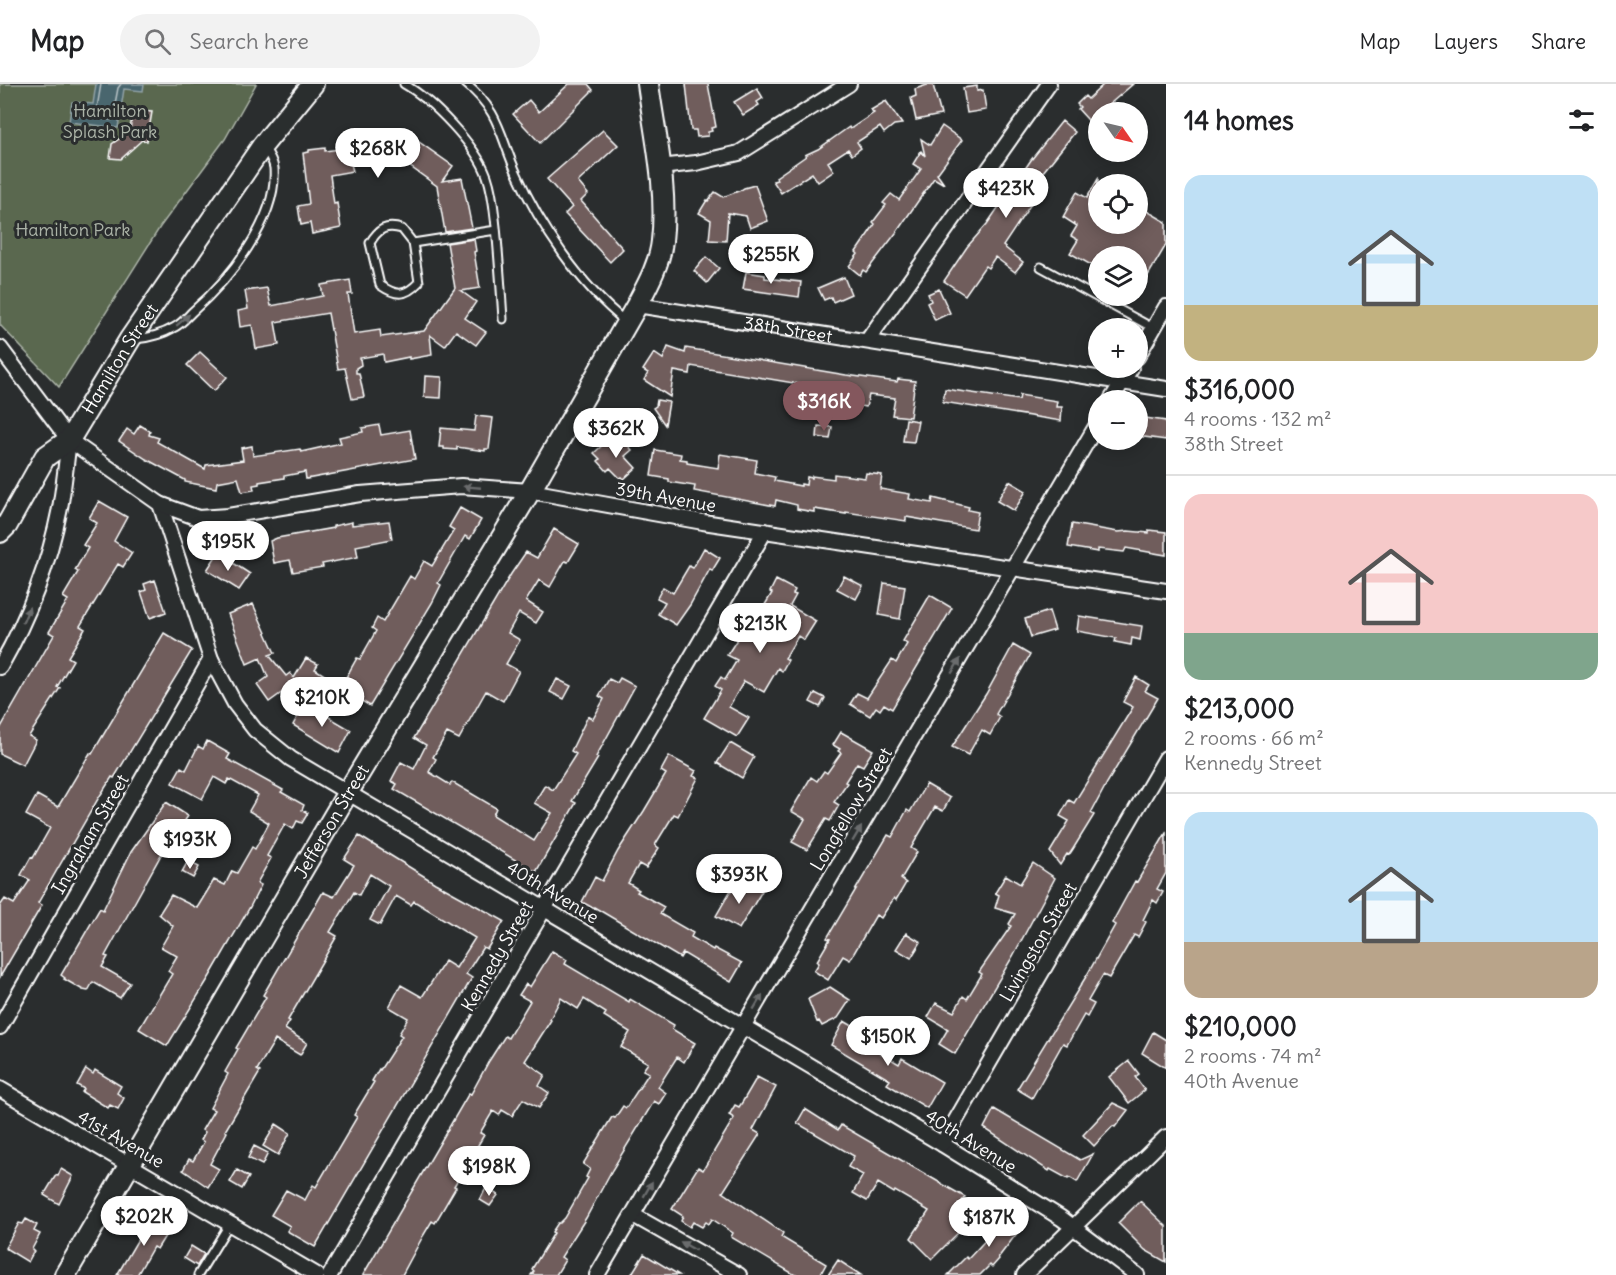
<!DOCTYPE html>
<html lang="en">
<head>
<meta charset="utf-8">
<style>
  :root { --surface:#fff; --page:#f2f2f2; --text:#202124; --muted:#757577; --line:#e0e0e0; --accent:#84575d }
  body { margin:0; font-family:Delius,sans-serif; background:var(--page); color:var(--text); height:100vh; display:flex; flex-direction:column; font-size:22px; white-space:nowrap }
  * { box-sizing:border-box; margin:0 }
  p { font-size:20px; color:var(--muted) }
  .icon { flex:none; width:33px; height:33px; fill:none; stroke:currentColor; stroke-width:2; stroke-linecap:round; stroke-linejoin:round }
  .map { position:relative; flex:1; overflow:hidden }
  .side { display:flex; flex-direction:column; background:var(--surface); width:450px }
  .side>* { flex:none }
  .needle { width:39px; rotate:124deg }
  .tools { position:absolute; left:1088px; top:18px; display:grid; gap:12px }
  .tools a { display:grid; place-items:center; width:60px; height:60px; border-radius:50%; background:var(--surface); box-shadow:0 3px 15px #0003; font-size:30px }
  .price { position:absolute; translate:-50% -51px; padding:0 14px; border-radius:21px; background:#fff; color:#222; font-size:20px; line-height:39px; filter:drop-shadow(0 2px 3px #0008) }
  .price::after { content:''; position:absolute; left:50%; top:36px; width:18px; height:14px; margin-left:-9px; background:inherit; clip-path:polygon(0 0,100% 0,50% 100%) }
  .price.selected { background:var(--accent); color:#fff }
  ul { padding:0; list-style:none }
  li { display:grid; align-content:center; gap:12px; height:318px; padding:0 18px }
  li+li { border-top:2px solid var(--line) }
  li span { display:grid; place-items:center; height:186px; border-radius:18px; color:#555 }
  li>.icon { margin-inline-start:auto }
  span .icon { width:108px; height:108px; fill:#fffc; stroke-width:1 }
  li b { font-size:26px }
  h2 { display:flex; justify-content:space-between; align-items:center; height:72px; padding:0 18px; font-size:26px }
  header { display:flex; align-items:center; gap:36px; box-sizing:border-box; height:84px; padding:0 30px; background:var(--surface); border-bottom:2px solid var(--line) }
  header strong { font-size:28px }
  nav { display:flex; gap:33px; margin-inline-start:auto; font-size:21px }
  .search { width:420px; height:54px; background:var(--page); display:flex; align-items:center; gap:15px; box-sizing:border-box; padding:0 21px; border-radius:33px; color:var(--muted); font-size:22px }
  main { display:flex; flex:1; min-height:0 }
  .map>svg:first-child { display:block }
  .green { fill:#5a6850; stroke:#acb4a8; stroke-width:1.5 }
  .water { fill:#4a666e; stroke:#92a3a8; stroke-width:1.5 }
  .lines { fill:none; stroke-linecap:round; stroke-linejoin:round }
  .shore { stroke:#b7c2c5; stroke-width:1.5 }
  .building { fill:#705d5c; stroke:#fff; stroke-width:1.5 }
  .lane-casing { stroke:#fff; stroke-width:11 }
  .street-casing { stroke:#fff; stroke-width:18 }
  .secondary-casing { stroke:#fff; stroke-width:24 }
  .lane { stroke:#2a2d2e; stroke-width:7 }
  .street { stroke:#2a2d2e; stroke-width:14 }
  .secondary { stroke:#2a2d2e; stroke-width:20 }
  .oneway { fill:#6a6c6d }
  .labels { text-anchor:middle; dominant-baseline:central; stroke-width:6; stroke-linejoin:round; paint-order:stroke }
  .park-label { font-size:18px; fill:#acb4a8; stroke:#2a2d2e }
  .street-label { font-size:18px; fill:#fff; stroke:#2a2d2e }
</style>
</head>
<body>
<header>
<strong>Map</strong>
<div class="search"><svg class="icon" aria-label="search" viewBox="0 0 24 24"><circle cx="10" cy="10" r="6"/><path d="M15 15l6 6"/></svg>Search here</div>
<nav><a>Map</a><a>Layers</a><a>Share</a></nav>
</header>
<main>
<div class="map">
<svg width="1166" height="1191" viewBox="0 0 1166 1191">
  <rect width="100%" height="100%" fill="#2a2d2e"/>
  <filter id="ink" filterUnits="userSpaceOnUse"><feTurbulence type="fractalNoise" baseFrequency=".0167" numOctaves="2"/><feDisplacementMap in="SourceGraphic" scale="12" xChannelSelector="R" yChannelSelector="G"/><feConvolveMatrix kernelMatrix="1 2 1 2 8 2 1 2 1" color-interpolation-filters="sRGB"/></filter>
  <g filter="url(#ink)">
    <path class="green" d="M0 0H256L225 55 160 143 59 303 0 241Z"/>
    <path class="water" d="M96 0H144L143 7 124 5 118 44 69 38 72 18 93 20Z"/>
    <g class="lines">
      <path class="shore" d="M101 0 97 24 92 26 79 25 78 32 112 36 118 4 121 0"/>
    </g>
    <path class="building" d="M569 0H588L593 6 540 59 513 30 529 16 539 28Z
      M686 0H708L716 43 711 44 712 47 708 48V52L697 53 696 46H691Z
      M1104 0H1133L1105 24 1107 25 1103 28H1098V47L1078 25 1080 23 1077 20 1085 12 1088 15Z
      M927 1H933L941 31 916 36 911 14 916 12 915 5Z
      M977 2V7L983 6 986 26 967 29 963 4Z
      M757 4 763 14 757 18 759 21 743 31 734 18Z
      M886 17 902 40 894 41 884 49 880 43 857 58 861 64 852 71 848 65 828 78 834 87 818 98 812 89 781 109 773 97 777 96 776 93 806 72 805 71 818 65 849 43 850 45 874 29 871 26Z
      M140 27 152 28 147 57 142 56 121 75 110 74 112 60 130 47 132 31 139 32Z
      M1062 37 1075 48 1027 108 1028 109 1026 112 1033 117 1003 162 1023 178 1015 188 995 173 988 184 985 182 965 211 944 197 967 163 987 140 1031 76Z
      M942 42 962 56 937 90 944 100 934 94 896 149 866 188 863 186 860 191 849 182 858 170 856 168 875 140 873 138 886 121 883 119 891 110 899 116 921 85 913 80 921 67 925 72 921 55 930 61Z
      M394 46 398 66 409 51 453 82 442 97 462 94 472 144 445 148 437 102 395 72 351 80 353 87 330 91 334 120 337 119 341 144 312 150 310 139 301 141 298 122 309 120 303 69 309 68V66L325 64V67L348 64 347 56Z
      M603 46 618 61 578 98 588 110 581 117 623 165 610 178 565 130 572 123 547 95Z
      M1098 95V140H1137V121L1166 138V161L1146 195 1137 190V172H1098V185L1070 169 1078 156 1071 152 1077 142 1063 133 1077 108 1087 114Z
      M755 101 768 137 750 144 746 132 728 129 726 157 709 156 711 136 699 129 707 116 708 117 715 108 723 113 741 106 744 104Z
      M474 155 476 167 474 168 480 204 461 207 476 218 465 234 486 248 476 261 456 247 445 262 430 251 432 271 409 275V273L384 278 383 270 360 274 361 281 356 284V289H359L364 313 352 315 345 284 338 285 328 229 275 238 279 261 256 265 252 241 240 243 238 227 248 225 245 207 267 204 271 222 323 212 321 201 350 196 352 210H348L354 250 380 246 381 253 424 247 455 204 447 159Z
      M706 173 719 184 707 199 694 187Z
      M746 188 765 191V194L801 198 799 213 743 205Z
      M844 193 851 210 833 218 831 213 824 216 818 204Z
      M939 205 950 229 935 236 927 219 931 217 928 210Z
      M668 263 685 269 686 264 846 291 897 298 898 295 915 297 910 333 892 331 895 314 869 311 866 323 839 319 838 321 823 319 825 309 799 305 800 300 691 282 690 290 674 287 670 313 644 296 648 289 643 286 654 269 663 275Z
      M200 268 227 293 214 307 187 281Z
      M425 292 442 293 441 314 424 313Z
      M945 305 1019 316 1020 311 1057 317 1056 323H1062L1061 337 943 318Z
      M657 316 669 318 665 341 653 324 656 322Z
      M476 332 493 334 489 365H485V367L457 363V366L444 365V363H439L441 344 474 347Z
      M1145 334 1166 337V356L1137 352V336L1145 337Z
      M906 335 918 337 914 358 903 357Z
      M140 341 150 347 149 351 159 354 157 358 205 385 206 381 243 376 241 364 252 362 253 372 300 365 301 368 341 359 339 353 363 348 362 344 379 341 381 351 410 346 415 375 306 395 305 388 284 392V394L259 398V400L253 401 254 406 242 408 238 394 217 398 216 404 185 398V396L146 375 119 357 127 345 134 350Z
      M818 342 832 343 830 355 817 353Z
      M608 356 615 365 624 357 632 366 625 372 636 384 624 395 622 393 620 394 610 384 607 387 598 377 600 375 594 369Z
      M655 366 681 370 680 375 687 376V379L718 384 720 370 757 376 755 389 775 393 774 397 801 402V400L806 401 807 393 812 394V392L834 395V390L865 394 866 389 882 391 880 405 910 410 909 415 932 419 933 414 969 423 968 426 978 428 975 445 906 433V437L846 428V430L814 425V428L797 425V421L776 416 775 422 694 407 695 402 669 398V395L651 392Z
      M1009 397 1026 407 1014 427 997 417Z
      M99 417 127 433 114 457 132 469 123 483 118 480 80 542 85 545 68 573 73 576 57 603 60 604 29 652 36 656 23 681 0 670V645L54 551 49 548 68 516 63 513 78 488 75 486 88 464 83 461 97 439 89 434Z
      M460 424 481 436 470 455 465 452 438 499 441 501 432 519 370 622 340 604 357 574 360 575 376 547 372 544 377 534 383 538 410 492 414 495 424 477 432 482 454 446 449 443Z
      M389 437 392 455 356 462 358 473 322 480 323 483 293 488 290 476 274 479 270 457 277 454 333 444V442L352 438V441Z
      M1072 440 1118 448 1128 447 1149 449V446L1166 448V471L1126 464 1124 468 1098 465V468L1068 463Z
      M554 445 579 460 568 478 565 477 550 503 539 496 526 517 543 528 536 539 519 529 508 549 520 556 506 580 519 587 503 617 486 607 459 655 447 649 433 673 436 675 429 688 450 701 452 698 496 724 493 731 534 757 552 729 534 719 545 701 553 706 576 670 571 667 588 632 593 635 604 615 599 612 609 595 617 599 620 594 635 602 596 673 598 674 572 717 576 719 536 788 394 705 397 700 391 697 401 678 414 685 426 661 414 654 511 490 526 468 537 474Z
      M704 464 720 474 712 487 710 485 690 521 676 541 658 530 665 518 657 514 663 503 673 509 689 482 693 484Z
      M218 469 250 490 239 506 207 486Z
      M844 492 863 502 856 515 837 505Z
      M155 496 166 528 150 534 141 508 146 506 144 500Z
      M776 496 795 506 793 510 796 511 790 522 816 537 804 556 798 552 785 574 788 576 782 587 778 584 764 608 744 597 729 623 749 634 737 653 704 634 721 606 715 602 721 593 725 596 737 576 727 571 752 532 755 534 759 531 772 509 770 508Z
      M884 499 905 502 900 535 879 531Z
      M930 511 952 524 892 625 884 620 880 626 876 623 870 632 850 620 857 609 867 614 892 576 896 579 907 560 903 557Z
      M253 520 275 569 269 571 286 592 290 589 294 594 306 574 318 580 315 585 326 592 315 612 294 600 269 618 257 601 268 593 260 574 247 580 228 530Z
      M1049 527 1055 546 1031 553 1025 535Z
      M1079 532 1142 542 1140 556 1132 554 1131 561 1115 558 1116 554 1077 547Z
      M164 549 192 566 114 694 112 693 98 715 38 819 42 821 0 893V822L5 815 14 820 30 796 21 791 31 773 33 774 50 744 26 731 37 711 58 723 90 669 92 670Z
      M1013 561 1030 571 996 630 1000 633 990 651 982 646 968 671 952 663 986 610Z
      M1136 593 1149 601 1145 607 1158 614 1107 699 1091 729 1094 731 1073 765 1069 771 1067 770 1060 781 1050 768 1069 737 1060 732 1069 716 1074 719 1133 623 1123 618Z
      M557 595 571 602 564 615 550 608Z
      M815 609 825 614 820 623 810 618Z
      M305 619 351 646 339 669 293 641Z
      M841 648 873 666 863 682 857 679 845 698 847 699 834 718 839 721 830 737 826 735 807 766 792 758 805 735 791 727 811 693 817 697 824 687 827 689 841 669 838 667 840 665 833 661Z
      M207 657 230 670 227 675 283 706 281 708 304 721 302 726 308 729 302 739 297 737 293 745 285 740 267 772 271 774 257 799 261 801 250 823 210 892 167 962 139 945 172 890 168 887 177 872 161 863 173 842 159 830 171 811 197 824 214 796 225 801 232 787 237 789 252 763 255 765 269 739 249 727 258 711 229 695 226 700 214 693 202 715 172 699 181 683 186 686 198 662 203 665Z
      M730 659 754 673 742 694 717 679Z
      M669 672 696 687 693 692 698 694 678 732 674 730 655 761 659 764 646 784 639 780 628 799 639 806 637 808 664 823 660 830 693 849 691 853 713 866 714 864 742 879 731 898 683 869 680 874 594 823 593 824 582 818 595 793 602 797 618 767 644 727 666 690 661 687Z
      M926 700 950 714 943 727 935 723 911 764 917 768 901 795 906 799 896 816 894 814 881 834 876 831 850 876 843 872 828 896 814 887 819 879 817 877 830 855 827 854 888 751 892 753 907 726 910 728Z
      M166 718 188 732 163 770 162 769 105 872 108 873 102 883 130 899 120 914 93 898 88 907 83 906 64 895 65 894 61 891 100 824 103 826 131 768Z
      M1166 749V789L1157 805 1163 808 1157 819 1153 816 1143 836 1146 838 1138 853 1134 851 1109 894 1103 891 1088 917 1094 920 1087 933 1084 931 1067 961 1063 959 1032 1014 1017 1005 1087 891 1115 841 1112 839 1135 797 1137 798Z
      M359 752 435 799 504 837 487 865 483 863 466 890 472 894 315 1163 287 1147 290 1142 271 1131 286 1106 305 1116 313 1101 316 1103 357 1033 354 1031 374 998 372 997 379 985 380 986 402 952 399 950 408 934 389 923 401 901 422 913 445 877 456 884 475 854 414 817 411 821 396 812 380 841 370 836 389 802 370 790 359 811 354 808 330 848 337 852 288 936 290 937 285 945 307 959 300 971 275 956 257 986 260 988 225 1047 227 1048 210 1080 219 1085 208 1103 183 1086 189 1075 193 1077 204 1058 201 1056 205 1048 202 1046 214 1026 210 1024 228 990 225 988 238 965 236 964 266 913 263 911 323 808 334 813 354 781 344 775Z
      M188 777 199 783 193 794 182 788Z
      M1033 779 1055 794 1013 872 955 970 939 960 948 945 928 933 936 919 954 928 963 912 967 915 982 890 979 888 1011 842 1009 840 1015 830 995 824 999 811 995 809 1006 791 1020 800Z
      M744 797 762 807 739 845 716 832 731 806 737 809Z
      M906 849 921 858 911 874 896 865Z
      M552 867 567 876 565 880 629 918 630 915 674 941 672 945 695 959 684 978 677 973 658 1003 666 1009 659 1020 654 1017 612 1086 586 1134 561 1173 565 1176 556 1191H531L534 1187 532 1185 554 1149 552 1148 558 1139H560L565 1134 588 1094 586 1093 590 1085 583 1080 612 1033 615 1034 623 1022 626 1024 649 989 643 986 648 979 621 963 630 948 604 932 606 929 584 915 578 925 561 914 550 935 551 936 525 977 545 991 539 1002 549 1009 539 1024 523 1015 512 1032 502 1026 499 1031 493 1027 480 1049 484 1051 454 1102 456 1103 435 1139 432 1137 423 1152 402 1191H363L469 1009 471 1010 489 977 505 952 508 954 530 917 519 911 526 900 530 903Z
      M830 903 850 916 838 934 822 942 819 937 817 938 808 915Z
      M844 937 865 949 860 957 899 980 902 974 942 998 927 1024 887 1000 890 996 831 961Z
      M1153 948 1166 956V984L1142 969Z
      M1129 977 1139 990 1135 993 1145 1006 1129 1019 1109 993Z
      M86 985 93 990 95 986 121 1002 117 1009 124 1014 118 1025 110 1021 108 1024 82 1008 84 1005 77 1001Z
      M757 993 776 1003 753 1046 760 1050 723 1108 783 1149 781 1153 826 1180 820 1191H795L731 1153 733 1149 712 1135 709 1140 706 1138 702 1143 693 1138 690 1143 681 1137 683 1132 672 1125 698 1083 703 1086 734 1034 729 1031 735 1021 739 1023 743 1017Z
      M1113 1019 1128 1026 1115 1043 1113 1042 1094 1062 1083 1051Z
      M805 1025 838 1046 841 1041 949 1104 965 1113 962 1117 979 1128 932 1175 911 1154 929 1127 895 1107 894 1109 878 1099 867 1117 853 1109 863 1091 848 1083 854 1072 797 1039Z
      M994 1025 1080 1076 1093 1070 1077 1098 1069 1093 1068 1095 1050 1085 1049 1087 984 1044Z
      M276 1040 290 1049 278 1071 263 1062Z
      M254 1062 268 1069 262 1081 248 1074Z
      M61 1085 73 1092 59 1120 44 1111 56 1091 58 1092Z
      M237 1086 249 1093 242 1105 230 1098Z
      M486 1104 498 1111 490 1122 480 1116Z
      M1140 1117 1166 1142V1178L1145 1166 1118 1139Z
      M1000 1128 1021 1144 998 1174 999 1175 992 1183 990 1181 980 1191H948L966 1173 968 1175 993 1148 988 1144Z
      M155 1132 165 1138 161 1145 167 1149 157 1165 153 1163 137 1191H117L148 1138 150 1139Z
      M26 1135 37 1141 34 1147 40 1150 32 1165 34 1167 28 1178 5 1164 19 1139 23 1140Z
      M191 1162 204 1170 197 1182 184 1174Z
      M644 1170 679 1191H631Z
      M838 1176 861 1191H828Z"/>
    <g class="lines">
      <defs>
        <path id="lane" d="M404 0C432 16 476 61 487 92 493 109 494 126 496 143 499 174 501 204 503 235
          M466 0C500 27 500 53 517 90 540 142 580 201 625 237
          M413 159 419 198C405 213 396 212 380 201L370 159C378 145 386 140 402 145L413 159 496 146
          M1041 183 1153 244
          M135 255C148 254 163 250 175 243 181 240 187 233 192 228 229 196 278 135 274 84 273 77 268 69 264 63
          M198 1191 230 1139"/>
        <g id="street">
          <path d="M660 83 696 79 739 69 849 0"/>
          <path id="s1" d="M637 221 1166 305"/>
          <path d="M867 257 1049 0"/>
          <path d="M0 264 69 356 160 420 211 575 235 620 255 646 291 675 942 1060 1061 1134 1137 1191"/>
          <path d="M1137 273 1166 223"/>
          <path d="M1111 316 1131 284"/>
          <path d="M160 420 198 434 228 432 360 410 461 402 530 407 703 438 1166 507"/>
          <path d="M0 583C28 534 49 480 60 424 64 402 66 379 69 356"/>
          <path d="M0 943 211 575"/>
          <path d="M0 1005 317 1191"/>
          <path d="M942 1060 1166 674"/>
          <path d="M633 1131 739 1191"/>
          <path d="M330 1191 765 447"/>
          <path d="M597 1191 1098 339"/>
          <path d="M1024 1191 1166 1053"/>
        </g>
        <g id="secondary">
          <path id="s2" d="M0 448 7 441 45 373 69 356 130 255 263 61 313 0"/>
          <path id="s3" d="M65 1191 348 708 530 407 637 221C647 202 660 179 662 157 668 105 655 51 648 0"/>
        </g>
      </defs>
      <use href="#lane" class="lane-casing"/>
      <use href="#street" class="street-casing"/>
      <use href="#secondary" class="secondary-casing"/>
      <use href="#lane" class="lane"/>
      <use href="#street" class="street"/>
      <use href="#secondary" class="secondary"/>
    </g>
    <defs><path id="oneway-solid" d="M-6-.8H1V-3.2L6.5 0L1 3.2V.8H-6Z" transform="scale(1.5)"/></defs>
    <g class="oneway">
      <use href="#oneway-solid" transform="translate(183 236) rotate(-41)"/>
      <use href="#oneway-solid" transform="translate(472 403) rotate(-175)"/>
      <use href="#oneway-solid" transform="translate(26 531) rotate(-67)"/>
      <use href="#oneway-solid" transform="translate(956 582) rotate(-59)"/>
      <use href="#oneway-solid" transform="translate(857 750) rotate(-59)"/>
      <use href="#oneway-solid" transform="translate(758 918) rotate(-59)"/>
      <use href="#oneway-solid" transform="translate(648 1105) rotate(-60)"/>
      <use href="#oneway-solid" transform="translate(688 1162) rotate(-150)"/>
    </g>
  </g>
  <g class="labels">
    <g class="park-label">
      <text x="110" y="26">Hamilton<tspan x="110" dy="21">Splash Park</tspan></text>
      <text x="73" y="145">Hamilton Park</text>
    </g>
    <g class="street-label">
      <text stroke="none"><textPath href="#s1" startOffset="153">38th Street</textPath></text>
      <text stroke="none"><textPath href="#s2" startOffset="213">Hamilton Street</textPath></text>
      <text transform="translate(666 413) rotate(10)">39th Avenue</text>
      <text transform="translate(851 725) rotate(-59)">Longfellow Street</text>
      <text stroke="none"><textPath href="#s3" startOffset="526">Jefferson Street</textPath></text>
      <text transform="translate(90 750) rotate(-60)">Ingraham Street</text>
      <text transform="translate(553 808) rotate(31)">40th Avenue</text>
      <text transform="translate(1038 858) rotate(-60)">Livingston Street</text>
      <text transform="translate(497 872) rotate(-60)">Kennedy Street</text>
      <text transform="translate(121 1055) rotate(30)">41st Avenue</text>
      <text transform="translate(971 1057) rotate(32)">40th Avenue</text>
    </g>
  </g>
</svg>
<div class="tools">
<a><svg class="needle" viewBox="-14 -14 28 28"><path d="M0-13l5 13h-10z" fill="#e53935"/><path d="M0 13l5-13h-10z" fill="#757577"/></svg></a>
<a><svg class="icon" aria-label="locate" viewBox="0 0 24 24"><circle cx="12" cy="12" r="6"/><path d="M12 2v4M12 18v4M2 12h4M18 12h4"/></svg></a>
<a><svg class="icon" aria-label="layers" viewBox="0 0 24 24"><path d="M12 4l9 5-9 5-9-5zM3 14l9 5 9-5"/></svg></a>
<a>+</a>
<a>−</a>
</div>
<b class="price" style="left:378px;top:95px">$268K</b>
<b class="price" style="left:1006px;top:135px">$423K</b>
<b class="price" style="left:771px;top:201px">$255K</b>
<b class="price selected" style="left:824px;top:348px">$316K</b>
<b class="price" style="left:616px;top:375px">$362K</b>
<b class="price" style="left:228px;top:488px">$195K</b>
<b class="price" style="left:760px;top:570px">$213K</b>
<b class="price" style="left:322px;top:644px">$210K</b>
<b class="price" style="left:190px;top:786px">$193K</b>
<b class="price" style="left:739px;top:821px">$393K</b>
<b class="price" style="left:888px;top:983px">$150K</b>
<b class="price" style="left:489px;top:1113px">$198K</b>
<b class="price" style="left:144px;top:1163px">$202K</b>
<b class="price" style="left:989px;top:1164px">$187K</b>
</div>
<section class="side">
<h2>14 homes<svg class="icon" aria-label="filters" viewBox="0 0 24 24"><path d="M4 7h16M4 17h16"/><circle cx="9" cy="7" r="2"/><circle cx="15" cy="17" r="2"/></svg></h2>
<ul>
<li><span style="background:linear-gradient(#bfe0f5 70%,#c2b280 0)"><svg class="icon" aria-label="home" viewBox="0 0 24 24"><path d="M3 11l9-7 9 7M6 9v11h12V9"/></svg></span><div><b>$316,000</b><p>4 rooms · 132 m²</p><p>38th Street</p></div></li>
<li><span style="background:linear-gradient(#f6c9c9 75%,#7fa58c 0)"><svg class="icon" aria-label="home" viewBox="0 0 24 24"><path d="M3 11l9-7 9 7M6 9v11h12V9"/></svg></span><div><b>$213,000</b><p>2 rooms · 66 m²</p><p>Kennedy Street</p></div></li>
<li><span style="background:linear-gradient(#bfe0f5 70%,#b9a48a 0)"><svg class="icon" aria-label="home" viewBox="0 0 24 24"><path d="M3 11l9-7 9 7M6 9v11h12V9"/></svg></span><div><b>$210,000</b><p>2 rooms · 74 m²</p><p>40th Avenue</p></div></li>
</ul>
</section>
</main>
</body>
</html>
